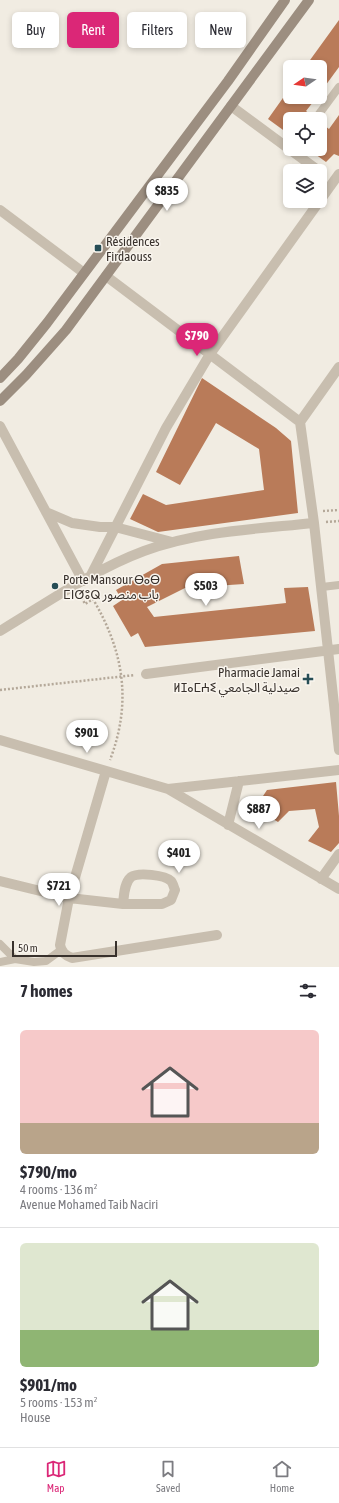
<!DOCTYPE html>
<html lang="en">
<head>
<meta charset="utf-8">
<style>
  :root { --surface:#fff; --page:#f2f2f3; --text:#2b2b33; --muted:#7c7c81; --line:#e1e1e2; --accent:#db2777 }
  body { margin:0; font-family:"Asap Condensed","Noto Sans Arabic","Noto Sans Tifinagh",sans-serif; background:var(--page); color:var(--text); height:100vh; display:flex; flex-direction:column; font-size:15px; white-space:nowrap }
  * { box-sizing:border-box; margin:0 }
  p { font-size:13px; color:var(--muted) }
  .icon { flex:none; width:22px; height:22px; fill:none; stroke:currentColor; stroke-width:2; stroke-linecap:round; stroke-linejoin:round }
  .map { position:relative; height:967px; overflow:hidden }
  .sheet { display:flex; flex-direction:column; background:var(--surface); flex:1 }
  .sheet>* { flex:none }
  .guide { position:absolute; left:12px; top:12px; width:315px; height:36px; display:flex; gap:8px }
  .needle { width:26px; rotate:257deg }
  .fabs { position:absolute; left:283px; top:60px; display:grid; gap:8px }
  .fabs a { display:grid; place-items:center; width:44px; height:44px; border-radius:6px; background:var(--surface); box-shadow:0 2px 6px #0003; font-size:20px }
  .scale { position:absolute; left:12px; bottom:10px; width:105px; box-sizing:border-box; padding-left:4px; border:2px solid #38312c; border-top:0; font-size:11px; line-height:14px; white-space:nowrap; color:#38312c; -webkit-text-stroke:3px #f9f5ee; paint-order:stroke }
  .price { position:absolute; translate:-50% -34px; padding:0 9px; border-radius:14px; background:#fff; color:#222; font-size:13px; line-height:26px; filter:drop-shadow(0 1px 2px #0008) }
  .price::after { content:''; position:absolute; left:50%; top:24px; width:12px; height:9px; margin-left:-6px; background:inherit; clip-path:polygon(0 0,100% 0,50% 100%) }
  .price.active { background:var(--accent); color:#fff }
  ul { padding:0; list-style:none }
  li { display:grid; align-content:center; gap:8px; height:212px; padding:0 20px }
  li+li { border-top:1px solid var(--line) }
  li span { display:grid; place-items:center; height:124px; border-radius:6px; color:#555 }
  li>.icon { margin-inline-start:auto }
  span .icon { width:72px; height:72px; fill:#fffc; stroke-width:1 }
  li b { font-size:17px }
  h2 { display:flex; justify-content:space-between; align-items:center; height:48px; padding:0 20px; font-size:17px }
  .tag { padding:0 14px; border-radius:6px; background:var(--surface); box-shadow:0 2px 6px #0003; font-size:14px; line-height:36px }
  .tag.active { background:var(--accent); color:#fff }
  .tabs { display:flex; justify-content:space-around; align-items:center; height:56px; border-top:1px solid var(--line); background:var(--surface); font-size:11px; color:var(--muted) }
  .tabs a { display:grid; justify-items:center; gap:2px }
  .tabs .active { color:var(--accent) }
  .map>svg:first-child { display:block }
  .building { fill:#b97b59 }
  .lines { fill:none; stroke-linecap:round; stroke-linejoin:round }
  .path { stroke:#b4a899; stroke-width:2.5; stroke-dasharray:2 2; stroke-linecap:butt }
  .lane { stroke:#c8beaf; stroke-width:8 }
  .street { stroke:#c8beaf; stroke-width:10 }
  .secondary { stroke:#9c8e80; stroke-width:10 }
  .poi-dot { fill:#264d55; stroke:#f9f5ee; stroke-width:1.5 }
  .labels { text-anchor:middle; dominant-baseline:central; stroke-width:3; stroke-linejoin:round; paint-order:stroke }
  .poi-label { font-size:13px; fill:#38312c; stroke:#f9f5ee; text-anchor:start }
</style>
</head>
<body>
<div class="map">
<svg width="339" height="967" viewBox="0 0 339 967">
  <rect width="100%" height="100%" fill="#f1ece2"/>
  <path class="building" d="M339 20V67L320 93V67H305Z
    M290 88V97H317L306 111 316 119H290V135L268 119Z
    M339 115V156L334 154 326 162 308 149H320V122L329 129Z
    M202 378 276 428 291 441 298 513 158 532 130 519 143 494 166 505 264 490 259 449 216 423 180 485 156 472Z
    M239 556 244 584 185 588 147 607 154 617 286 603 284 588 308 587 315 631 145 647 138 633 131 637 113 606 122 600 116 590 162 564Z
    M336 782 339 816V843L331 852 308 841 319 827 315 809 289 811 278 822 255 808 267 790Z"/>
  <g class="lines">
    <path class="path" d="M323 511 339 510
      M326 522 339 521
      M80 594 85 604 93 599C124 652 132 702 110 760
      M0 690 135 675"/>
    <path class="lane" d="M319 114 339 87
      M322 587 339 585
      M0 944 15 959
      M0 962 15 959 34 962 46 961 61 950"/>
    <path class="street" d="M231 106 319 171
      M0 210 84 273
      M106 276 300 422
      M339 367 300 422 314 523 339 750
      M0 426 83 581
      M46 512 72 523 100 527H115L172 542
      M90 577 166 428 210 354 339 174
      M0 631C47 603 93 570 144 551 198 531 257 529 314 523
      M146 674 339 649
      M0 740 168 789 339 889
      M106 771 69 898 60 945C62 953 65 955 72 958L217 935
      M168 789 339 770
      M228 825 239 781
      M321 879 339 854
      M0 881 69 898 123 904H162L171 900 175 890C174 888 173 883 171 881 165 875 138 872 131 877 124 883 124 896 123 904"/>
    <path class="secondary" d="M0 378 18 359 47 323 228 81 285 0
      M0 401 26 375 66 330 309 0"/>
  </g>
  <g class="poi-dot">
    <rect x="94" y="244" width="8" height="8" rx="2"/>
    <circle cx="55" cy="586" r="4"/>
    <path d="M306 673h4v4h4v4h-4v4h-4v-4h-4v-4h4z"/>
  </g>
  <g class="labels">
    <g class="poi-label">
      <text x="106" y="241">Résidences<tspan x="106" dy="15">Firdaouss</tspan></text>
      <text x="63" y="579">Porte Mansour ⴱⴰⴱ<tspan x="63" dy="15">ⵎⵏⵚⵓⵕ باب منصور</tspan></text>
      <text x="300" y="672" text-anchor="end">Pharmacie Jamai<tspan x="300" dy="15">ⵍⵊⴰⵎⵄⵉ صيدلية الجامعي</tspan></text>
    </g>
  </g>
</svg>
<div class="fabs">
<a><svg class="needle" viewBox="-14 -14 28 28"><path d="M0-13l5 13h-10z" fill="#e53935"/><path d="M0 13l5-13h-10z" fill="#7c7c81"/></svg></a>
<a><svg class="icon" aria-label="locate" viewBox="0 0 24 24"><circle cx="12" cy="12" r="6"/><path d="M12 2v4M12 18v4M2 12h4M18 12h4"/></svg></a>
<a><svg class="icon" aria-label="layers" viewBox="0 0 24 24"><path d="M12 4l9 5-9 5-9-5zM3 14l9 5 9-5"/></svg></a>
</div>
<div class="scale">50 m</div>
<b class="price" style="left:167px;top:212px">$835</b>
<b class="price active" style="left:197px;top:357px">$790</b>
<b class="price" style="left:206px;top:607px">$503</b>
<b class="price" style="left:87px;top:754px">$901</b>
<b class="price" style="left:259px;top:830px">$887</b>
<b class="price" style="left:179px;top:874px">$401</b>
<b class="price" style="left:59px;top:907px">$721</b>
<div class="guide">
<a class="tag">Buy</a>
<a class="tag active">Rent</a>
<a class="tag">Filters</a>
<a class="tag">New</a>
</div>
</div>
<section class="sheet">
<h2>7 homes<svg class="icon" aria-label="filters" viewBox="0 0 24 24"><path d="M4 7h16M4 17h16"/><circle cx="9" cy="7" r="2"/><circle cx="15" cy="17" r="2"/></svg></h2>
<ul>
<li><span style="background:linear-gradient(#f6c9c9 75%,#b9a48a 0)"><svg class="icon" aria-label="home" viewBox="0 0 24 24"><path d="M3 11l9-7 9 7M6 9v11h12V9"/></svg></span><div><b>$790/mo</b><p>4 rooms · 136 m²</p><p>Avenue Mohamed Taib Naciri</p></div></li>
<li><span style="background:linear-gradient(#dfe7d0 70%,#8fb573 0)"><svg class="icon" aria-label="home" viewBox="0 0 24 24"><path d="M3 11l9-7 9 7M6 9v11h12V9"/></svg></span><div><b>$901/mo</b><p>5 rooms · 153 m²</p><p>House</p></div></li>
</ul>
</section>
<nav class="tabs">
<a class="active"><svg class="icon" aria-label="map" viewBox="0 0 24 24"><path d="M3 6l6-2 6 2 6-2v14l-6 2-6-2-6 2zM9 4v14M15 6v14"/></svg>Map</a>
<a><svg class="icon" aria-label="saved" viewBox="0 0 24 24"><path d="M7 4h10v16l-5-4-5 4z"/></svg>Saved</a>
<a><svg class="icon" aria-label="home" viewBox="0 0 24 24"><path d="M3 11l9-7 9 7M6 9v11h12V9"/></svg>Home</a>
</nav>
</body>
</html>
